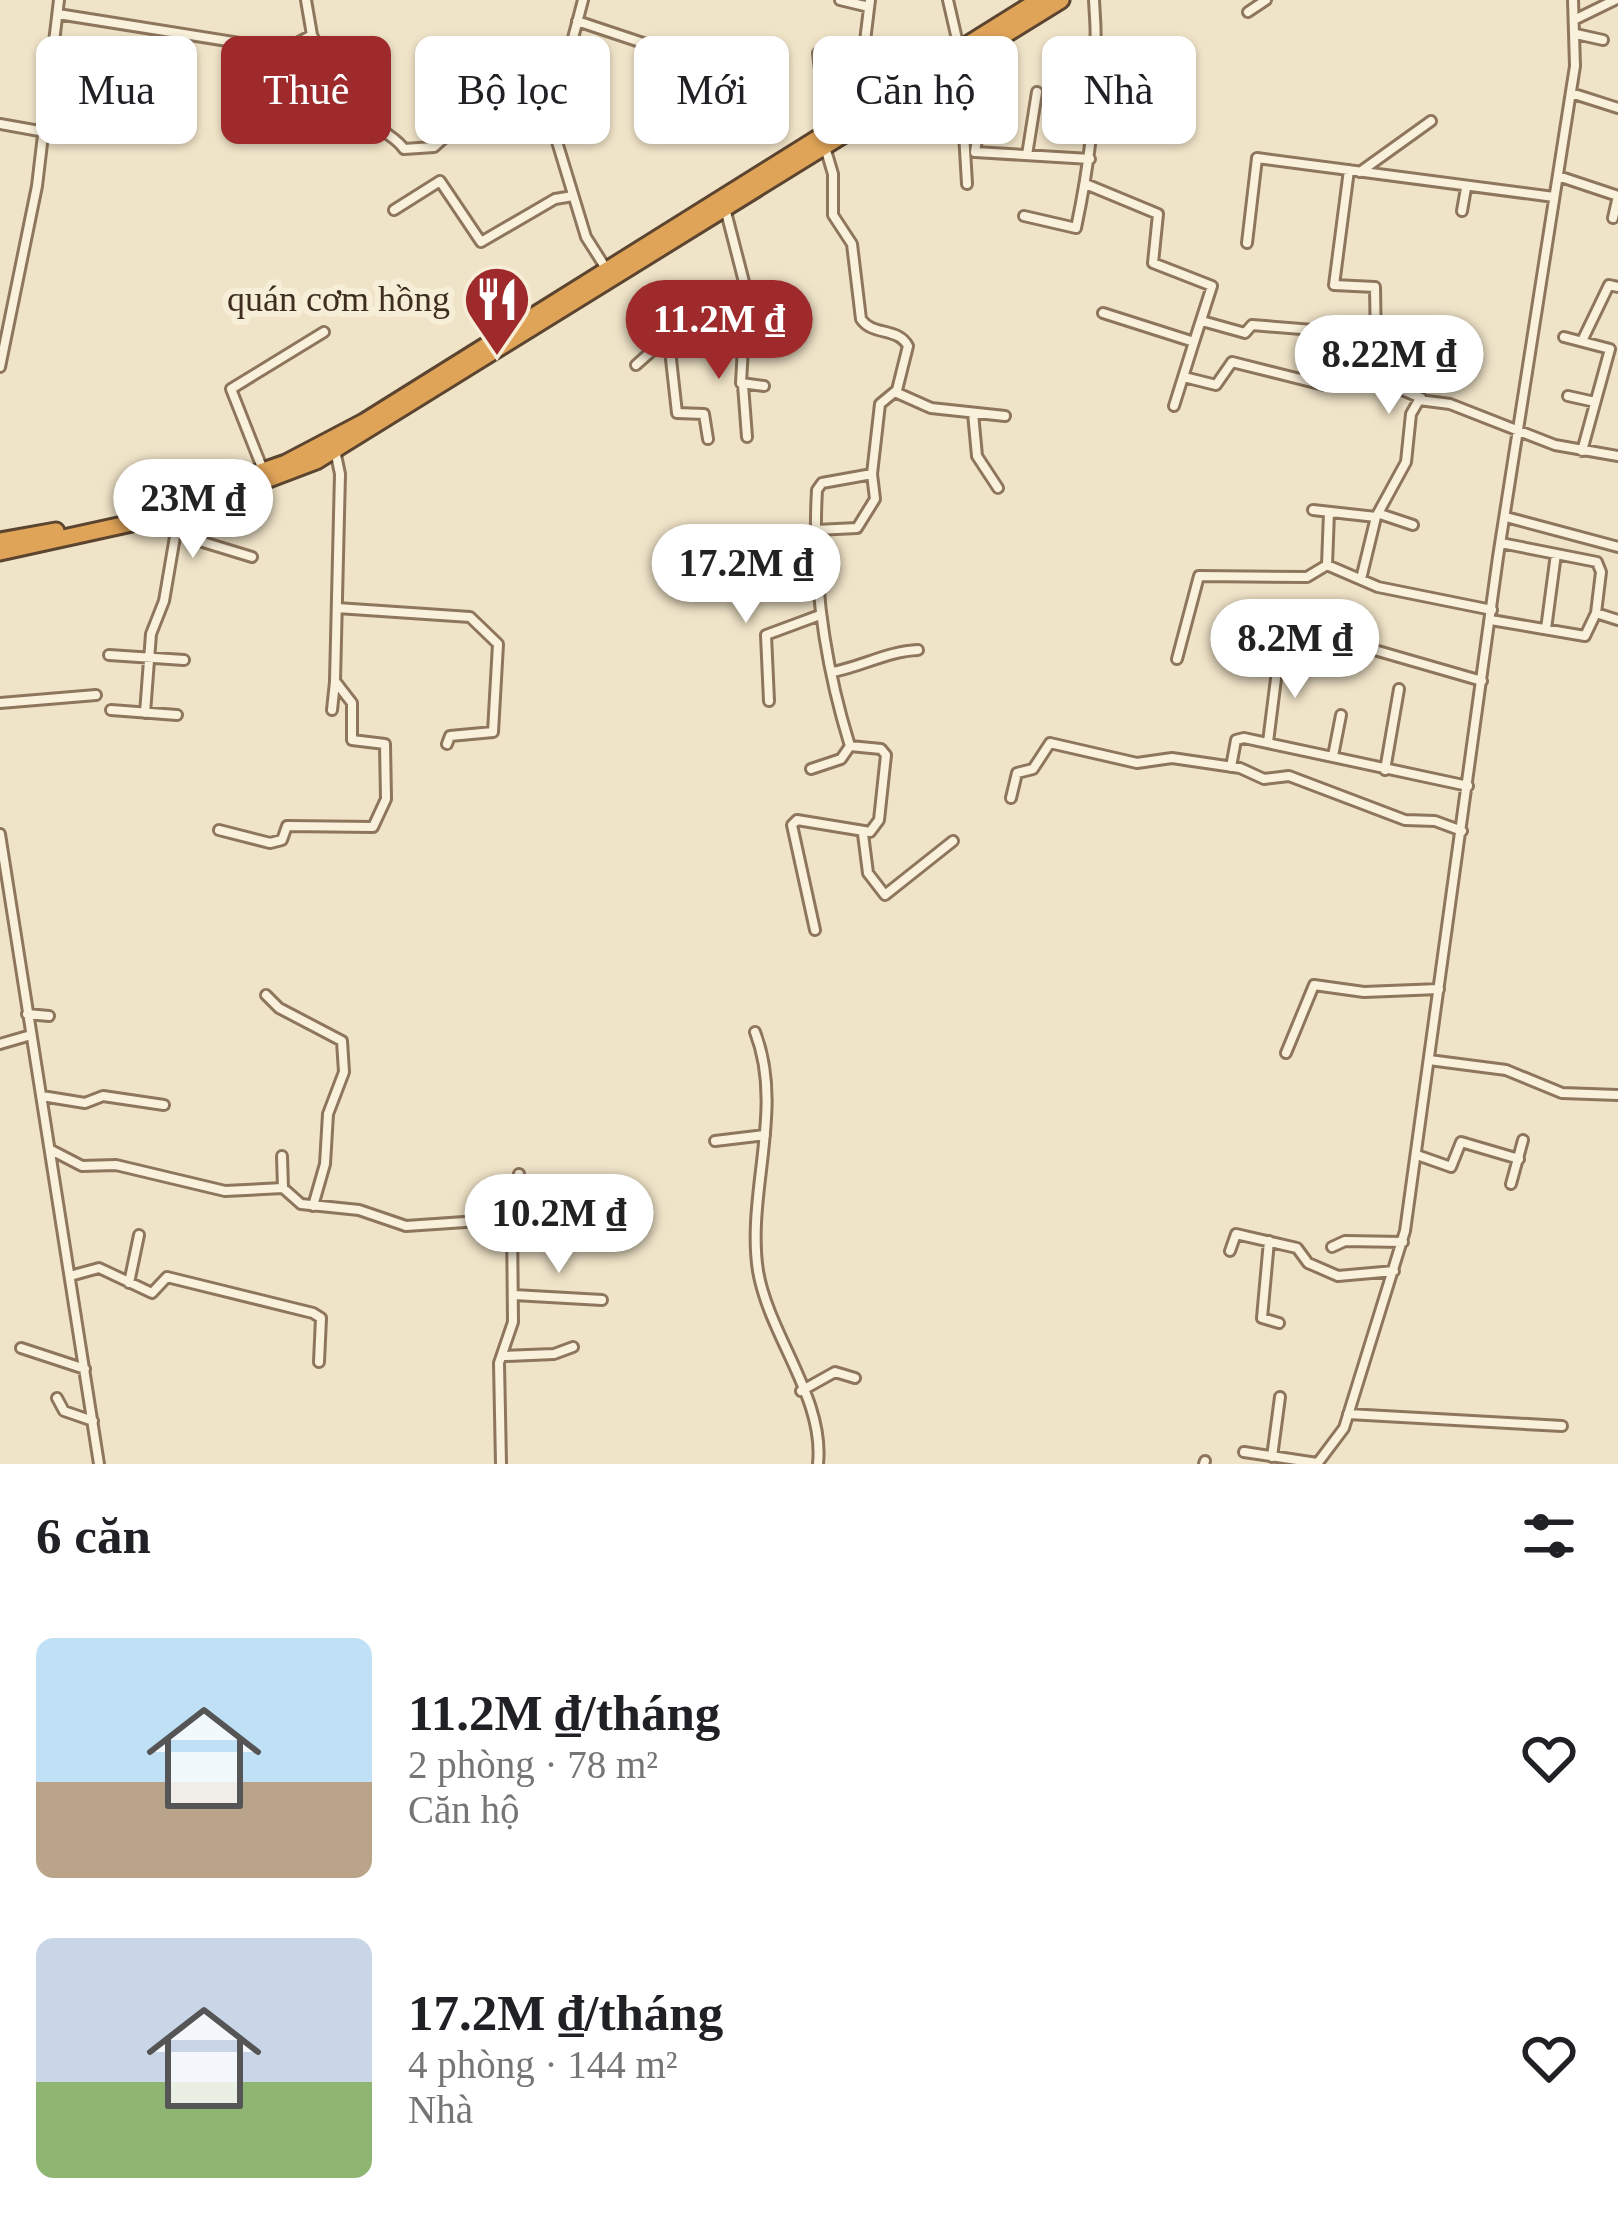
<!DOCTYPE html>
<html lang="vi">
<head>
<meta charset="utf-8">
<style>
  :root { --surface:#fff; --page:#f2f2f2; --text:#202124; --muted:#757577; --accent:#9e2a2b }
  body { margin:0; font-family:Georgia,serif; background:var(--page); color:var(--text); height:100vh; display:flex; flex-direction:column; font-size:45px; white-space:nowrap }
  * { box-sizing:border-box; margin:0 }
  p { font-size:39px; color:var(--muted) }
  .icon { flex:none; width:66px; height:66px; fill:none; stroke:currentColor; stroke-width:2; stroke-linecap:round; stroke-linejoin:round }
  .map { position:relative; height:1464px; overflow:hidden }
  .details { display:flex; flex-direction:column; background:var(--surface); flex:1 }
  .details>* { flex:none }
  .banner { position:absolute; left:36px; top:36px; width:1548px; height:108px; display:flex; gap:24px }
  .price { position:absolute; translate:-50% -102px; padding:0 27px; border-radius:42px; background:#fff; color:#222; font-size:39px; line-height:78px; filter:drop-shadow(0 3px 6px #0008) }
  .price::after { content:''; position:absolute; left:50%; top:72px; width:36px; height:27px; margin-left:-18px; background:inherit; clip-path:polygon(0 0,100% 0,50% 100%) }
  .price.current { background:var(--accent); color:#fff }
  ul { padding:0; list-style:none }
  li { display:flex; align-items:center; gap:36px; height:300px; padding:0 36px }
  li span { display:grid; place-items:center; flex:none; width:336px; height:240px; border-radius:18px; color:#555 }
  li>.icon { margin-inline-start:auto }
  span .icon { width:144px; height:144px; fill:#fffc; stroke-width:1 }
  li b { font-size:51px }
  h2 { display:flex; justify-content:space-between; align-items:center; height:144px; padding:0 36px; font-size:51px }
  .tag { padding:0 42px; border-radius:18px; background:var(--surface); box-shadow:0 3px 9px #0004; font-size:42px; line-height:108px }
  .tag.current { background:var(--accent); color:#fff }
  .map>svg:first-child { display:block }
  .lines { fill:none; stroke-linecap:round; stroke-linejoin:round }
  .street-casing { stroke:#8d765c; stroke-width:14 }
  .highway-casing { stroke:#5b4430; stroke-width:21 }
  .street { stroke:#faf1dc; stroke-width:8 }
  .highway { stroke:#e0a458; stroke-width:15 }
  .labels { text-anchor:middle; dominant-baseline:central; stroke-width:12; stroke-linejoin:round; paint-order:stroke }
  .poi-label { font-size:36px; fill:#3d2e20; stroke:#f7eed8; text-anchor:end }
</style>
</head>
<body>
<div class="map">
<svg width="1618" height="1464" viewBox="0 0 1618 1464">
  <rect width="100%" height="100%" fill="#f0e4c8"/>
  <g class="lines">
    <defs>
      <path id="street" d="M583 0 551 122 586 237 607 270
        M840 0 869 7
        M948 0 959 48
        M1248 12 1266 0
        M58 14 284 50 312 35 306 0
        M1576 19 1615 0
        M577 21 664 50
        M1576 34 1603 40
        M312 35C331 74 352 89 375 122 383 134 396 137 404 149L434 147 445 137
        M818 53 827 129
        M936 78 964 133 967 184
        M1571 93 1618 108
        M984 95 975 152 1090 159
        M867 106 862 66 870 0
        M1093 115 1155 126 1159 83
        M0 124 45 132
        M1027 155 1037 92
        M1349 170 1334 285 1375 287 1376 346 1365 374 1421 398
        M1360 172 1431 121
        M1558 176 1618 196 1613 218
        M1088 185 1158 214 1153 263 1212 286 1194 342 1103 313
        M394 210 440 181 481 242 555 199 573 196
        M1462 211 1466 188
        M1024 216 1076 228C1092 153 1100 78 1094 0
        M1247 243 1257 158 1554 197
        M1202 321 1245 333 1252 325 1376 335
        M744 330 741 383 764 386
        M1564 337 1610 349 1582 451
        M1582 341 1609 285 1618 287
        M670 350 677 413 704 414 708 439
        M636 365 654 349 697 350 754 321 725 208
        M0 367 37 186 59 0
        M1184 377 1216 385 1232 362 1324 385 1337 371 1365 374
        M743 385 747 437
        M895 392 931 408 1005 416
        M1568 396 1595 402
        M1174 406 1194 342
        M973 413 977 456 998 488
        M263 470 231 389 324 332
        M1313 510 1376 517
        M1380 514 1413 525
        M1506 517 1618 547
        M177 526 193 539 252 557
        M816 530 857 528 875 499 872 474
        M1501 543 1597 562 1601 572 1596 613 1618 620
        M1327 565 1329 512
        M1361 579 1376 517 1406 462 1411 414 1419 400 1450 404 1555 445 1618 456
        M337 608 470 617 498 644 493 732 450 736 447 744
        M1491 620 1585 636 1596 613
        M1546 629 1556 554
        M1364 647 1482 681
        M109 655 184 660
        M1177 659 1199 576 1307 577 1327 565 1378 587 1492 610
        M833 672C863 666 889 651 918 650
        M769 701 766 635 820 615
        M0 703 96 695
        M111 710 177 715
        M332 710 335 682
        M145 713 151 634 164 601 177 525
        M1268 742 1279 655
        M1333 756 1341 715
        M1231 767 1236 740 1244 738 1468 786
        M811 769 841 759 850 746
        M1385 770 1399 689
        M1011 798 1017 773 1033 769 1050 743 1137 763 1172 758 1240 768 1264 779 1289 776 1405 820 1435 821 1462 831
        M219 830 270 843 282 840 287 826 373 827 386 799 385 744 352 740V703L335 681 340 474 335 450
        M0 834 99 1464
        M863 834 868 873 885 895 953 841
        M815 930 792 825 797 820 870 832 879 820 886 755 881 749 850 746C824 662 812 577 817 490L822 483 872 474 880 404 897 390 908 346C898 327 872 336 861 319L852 244 833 215V174L825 147
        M266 995 279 1008 342 1041 344 1072 328 1114 325 1164 313 1206
        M27 1014 49 1016
        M755 1032C785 1109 746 1193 758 1271 769 1336 825 1398 818 1464
        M0 1044 31 1035
        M1286 1053 1314 985 1364 992 1439 989
        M1429 1060 1506 1070 1562 1093 1618 1095
        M42 1096 85 1103 103 1096 164 1105
        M715 1141 765 1135
        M51 1150 82 1166 116 1165 225 1191 283 1188 301 1204 359 1210 406 1226 523 1218 519 1174
        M1417 1155 1451 1167 1461 1142 1519 1159
        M282 1156 283 1188
        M1511 1184 1523 1140
        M1269 1241 1262 1318 1279 1323
        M1332 1247 1345 1241 1403 1242
        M1230 1251 1236 1234 1297 1248 1308 1263 1338 1276 1394 1271
        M70 1276 99 1268 152 1293 167 1277 313 1313 321 1318 319 1362
        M129 1283 139 1235
        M514 1295 602 1300
        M21 1348 85 1369
        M505 1356 554 1354 573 1347
        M801 1391 835 1372 855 1378
        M57 1398 64 1411 93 1421
        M1348 1414 1562 1426
        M1244 1452 1317 1463
        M1272 1457 1280 1397
        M501 1464 499 1363 513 1322 512 1220
        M1204 1464 1205 1461
        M1317 1464 1344 1428 1405 1231 1498 557 1575 66 1573 0"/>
      <path id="highway" d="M155 509 286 463 364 422 1039 0
        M0 541 56 531
        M0 552 182 512 316 461 1061 0"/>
    </defs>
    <use href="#street" class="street-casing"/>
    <use href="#highway" class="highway-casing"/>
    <use href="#street" class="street"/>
    <use href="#highway" class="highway"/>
  </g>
  <defs>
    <symbol id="restaurant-pin" viewBox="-11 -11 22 30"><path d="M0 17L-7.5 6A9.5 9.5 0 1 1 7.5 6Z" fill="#9e2a2b" stroke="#f7eed8"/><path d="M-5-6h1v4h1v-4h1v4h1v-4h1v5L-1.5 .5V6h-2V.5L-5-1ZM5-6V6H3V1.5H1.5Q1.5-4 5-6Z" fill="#fff"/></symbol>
  </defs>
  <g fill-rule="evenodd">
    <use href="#restaurant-pin" x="459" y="261" width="76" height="104"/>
  </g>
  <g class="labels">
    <g class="poi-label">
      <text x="450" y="299">quán cơm hồng</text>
    </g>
  </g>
</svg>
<b class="price current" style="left:719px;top:382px">11.2M ₫</b>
<b class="price" style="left:1389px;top:417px">8.22M ₫</b>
<b class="price" style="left:193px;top:561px">23M ₫</b>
<b class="price" style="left:746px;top:626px">17.2M ₫</b>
<b class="price" style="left:1295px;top:701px">8.2M ₫</b>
<b class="price" style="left:559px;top:1276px">10.2M ₫</b>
<div class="banner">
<a class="tag">Mua</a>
<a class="tag current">Thuê</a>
<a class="tag">Bộ lọc</a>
<a class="tag">Mới</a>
<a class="tag">Căn hộ</a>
<a class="tag">Nhà</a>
</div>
</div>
<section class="details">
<h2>6 căn<svg class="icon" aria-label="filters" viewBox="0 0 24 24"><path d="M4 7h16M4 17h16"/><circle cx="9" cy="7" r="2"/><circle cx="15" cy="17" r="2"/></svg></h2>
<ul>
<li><span style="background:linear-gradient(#bfe0f5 60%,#b9a48a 0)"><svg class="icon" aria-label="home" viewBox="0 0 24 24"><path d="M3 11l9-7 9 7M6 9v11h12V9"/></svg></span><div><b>11.2M ₫/tháng</b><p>2 phòng · 78 m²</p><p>Căn hộ</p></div><svg class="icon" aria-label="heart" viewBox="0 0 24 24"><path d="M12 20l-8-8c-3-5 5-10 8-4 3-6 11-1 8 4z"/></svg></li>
<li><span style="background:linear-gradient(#c9d6e8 60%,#8fb573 0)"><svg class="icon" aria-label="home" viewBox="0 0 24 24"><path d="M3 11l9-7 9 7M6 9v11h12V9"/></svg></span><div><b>17.2M ₫/tháng</b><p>4 phòng · 144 m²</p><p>Nhà</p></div><svg class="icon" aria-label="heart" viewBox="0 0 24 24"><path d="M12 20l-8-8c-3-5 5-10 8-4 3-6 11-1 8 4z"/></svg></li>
</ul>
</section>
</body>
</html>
